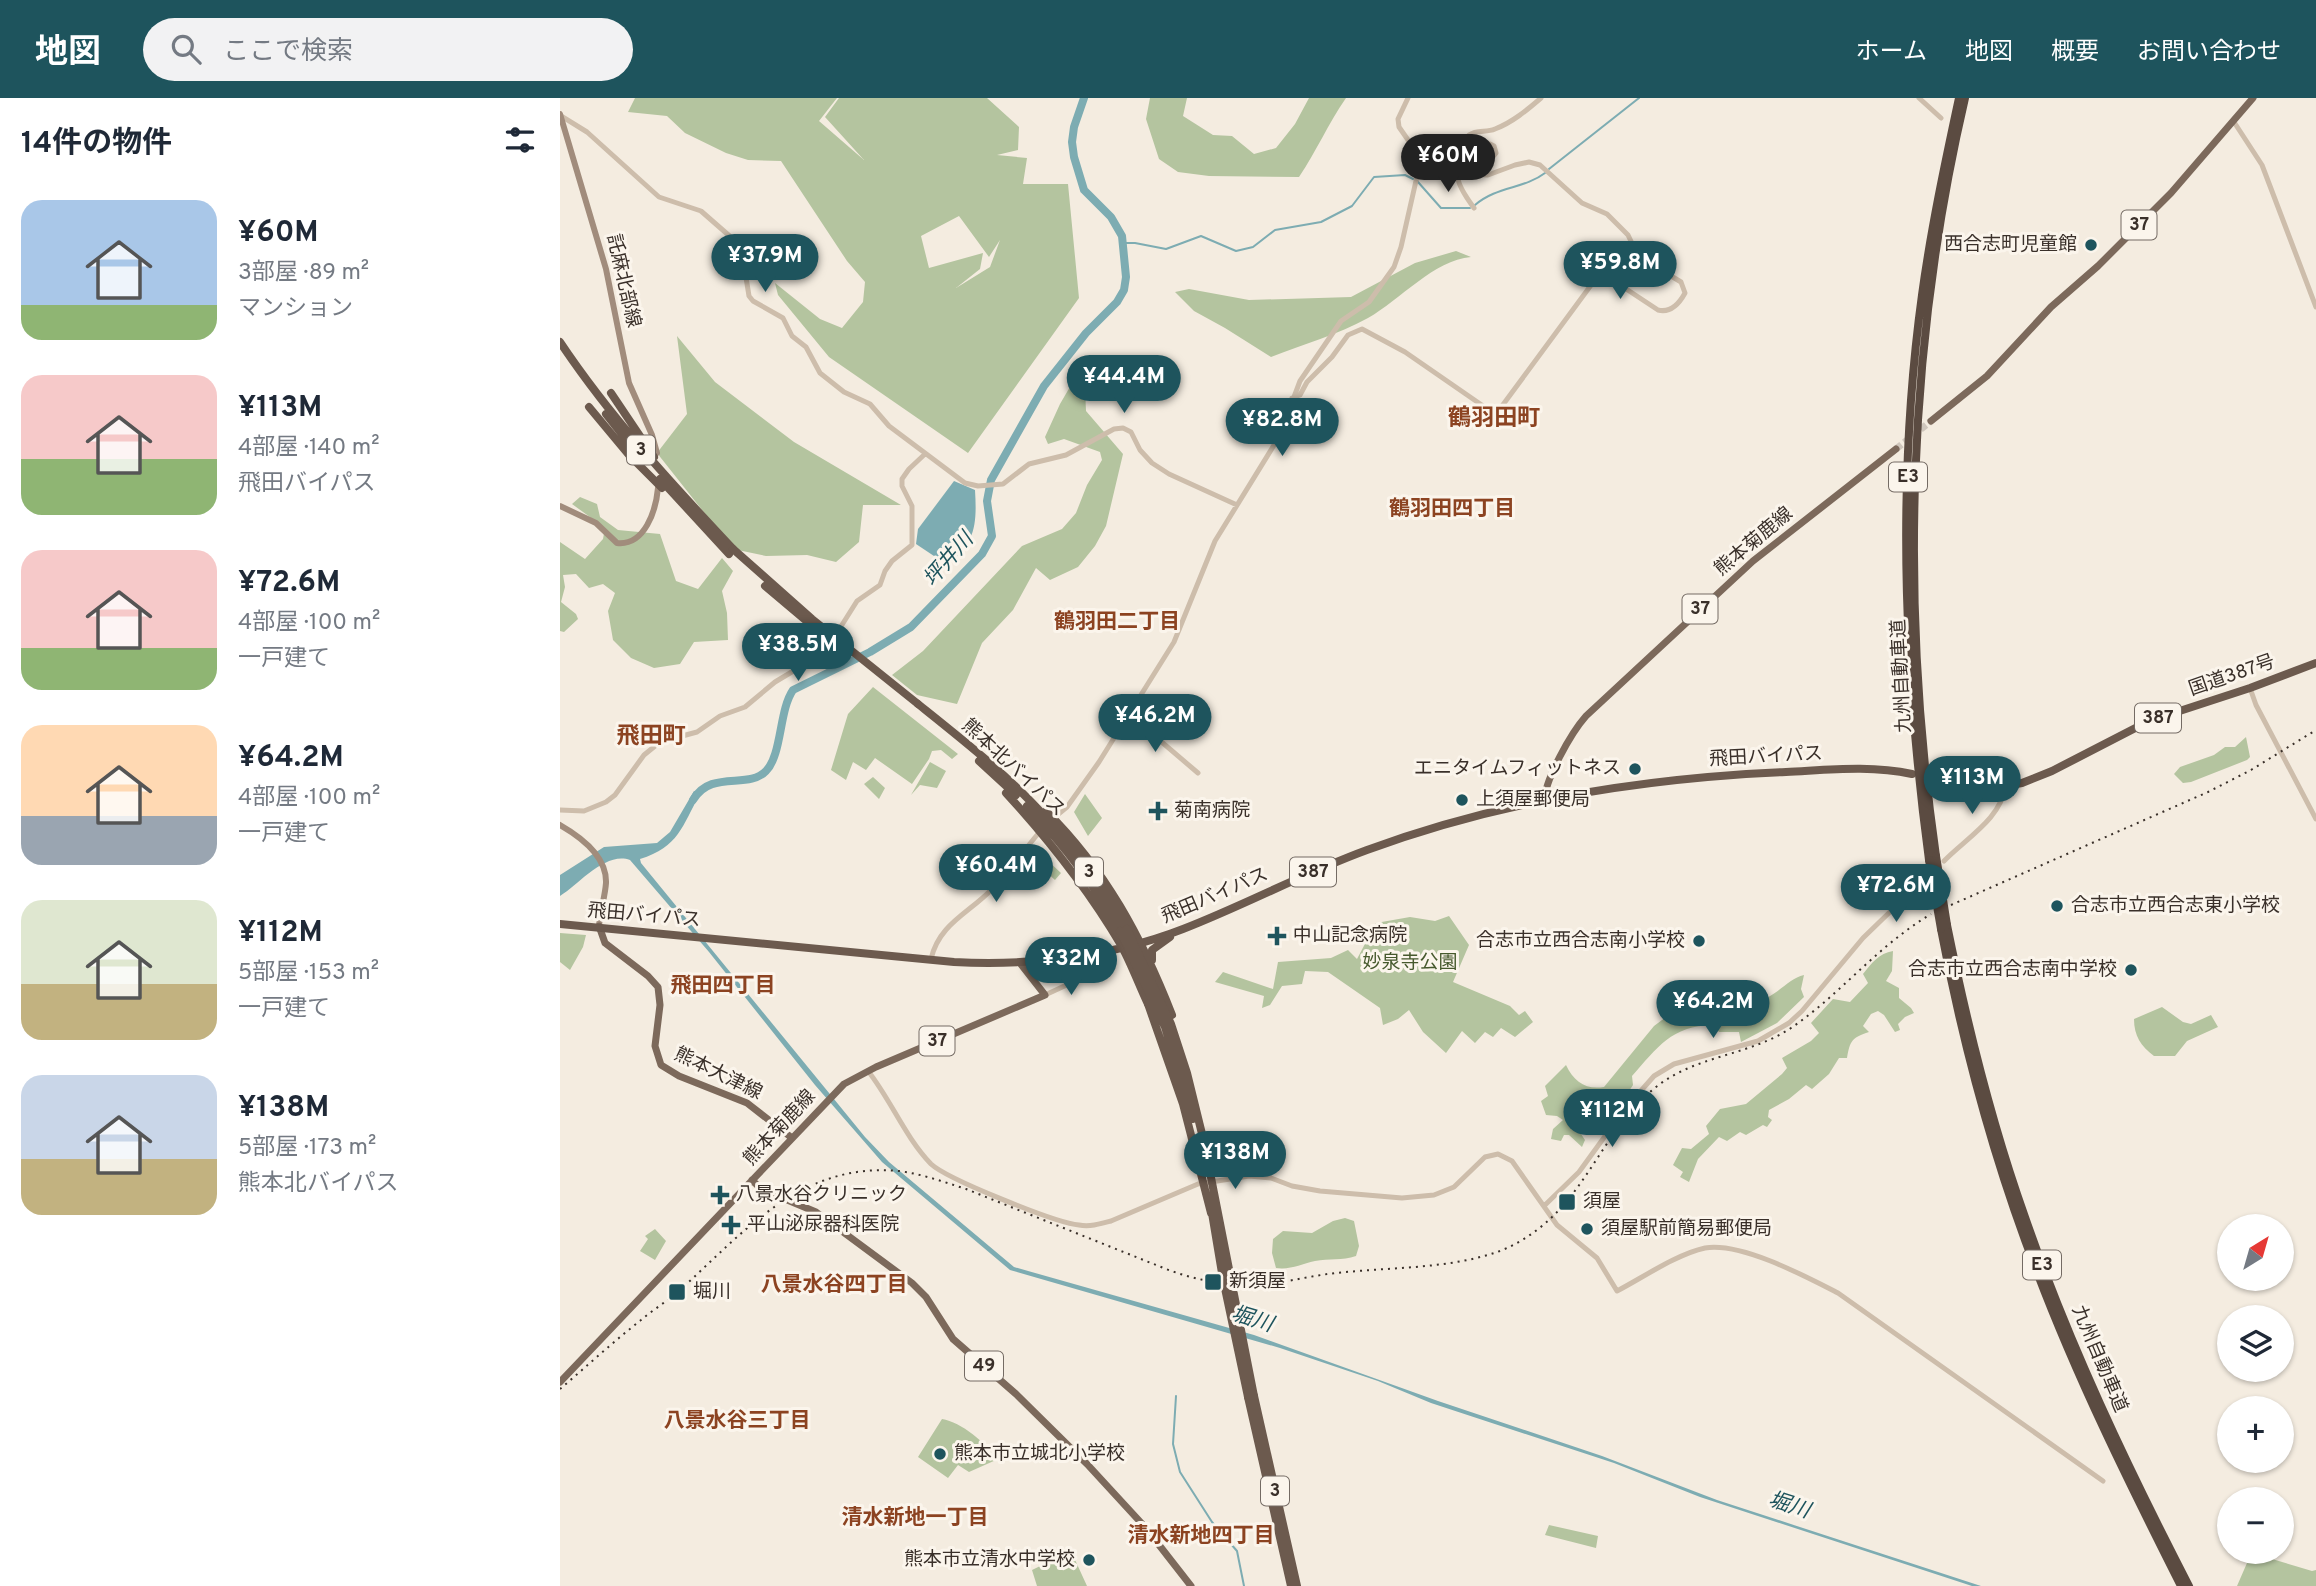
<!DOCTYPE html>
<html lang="ja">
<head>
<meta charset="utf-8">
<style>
  :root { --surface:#fff; --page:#f2f2f3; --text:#1f2937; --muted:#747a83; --accent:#1e545d }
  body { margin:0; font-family:Overpass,"Noto Sans JP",sans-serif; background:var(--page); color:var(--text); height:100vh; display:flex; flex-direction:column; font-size:26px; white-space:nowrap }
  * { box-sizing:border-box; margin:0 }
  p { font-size:23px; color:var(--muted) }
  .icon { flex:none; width:38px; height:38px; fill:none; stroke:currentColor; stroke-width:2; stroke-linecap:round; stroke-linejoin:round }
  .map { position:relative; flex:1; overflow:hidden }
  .drawer { display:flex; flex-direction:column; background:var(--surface); width:560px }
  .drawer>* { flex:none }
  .needle { width:46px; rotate:37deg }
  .tools { position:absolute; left:1657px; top:1116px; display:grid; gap:14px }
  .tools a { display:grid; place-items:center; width:77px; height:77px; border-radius:50%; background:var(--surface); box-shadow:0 2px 5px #0004; font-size:35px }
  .price { position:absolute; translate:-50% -60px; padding:0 16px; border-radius:24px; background:var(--accent); color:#fff; font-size:23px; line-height:46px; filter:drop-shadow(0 2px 4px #0008) }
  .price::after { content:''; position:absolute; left:50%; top:42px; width:21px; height:16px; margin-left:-10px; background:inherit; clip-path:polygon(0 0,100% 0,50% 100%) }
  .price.current { background:#222; color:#fff }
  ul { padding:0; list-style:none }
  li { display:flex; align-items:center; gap:21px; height:175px; padding:0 21px }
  li span { display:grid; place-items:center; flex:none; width:196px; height:140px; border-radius:21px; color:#555 }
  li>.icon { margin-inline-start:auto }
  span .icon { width:84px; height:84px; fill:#fffc; stroke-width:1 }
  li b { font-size:30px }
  h2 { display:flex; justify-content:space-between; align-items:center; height:84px; padding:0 21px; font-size:30px }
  header { display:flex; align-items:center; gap:42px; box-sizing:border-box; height:98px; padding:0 35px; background:var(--accent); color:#fff }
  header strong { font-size:33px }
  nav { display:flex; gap:38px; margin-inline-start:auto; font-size:24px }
  .search { width:490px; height:63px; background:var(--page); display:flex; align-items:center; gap:18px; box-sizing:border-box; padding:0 24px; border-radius:38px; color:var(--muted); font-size:26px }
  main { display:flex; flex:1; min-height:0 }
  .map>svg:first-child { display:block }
  .green { fill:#b4c49f; fill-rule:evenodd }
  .water { fill:#7dacb2 }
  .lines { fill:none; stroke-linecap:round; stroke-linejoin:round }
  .stream { stroke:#7dacb2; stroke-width:2 }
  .river { stroke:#7dacb2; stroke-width:8 }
  .primary-tunnel { stroke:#cfc6bc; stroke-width:7; stroke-dasharray:7 3.5; stroke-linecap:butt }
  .tertiary { stroke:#cdbdab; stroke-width:5 }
  .secondary { stroke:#a18c7c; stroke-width:6 }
  .primary { stroke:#7c695b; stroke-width:7 }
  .trunk { stroke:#6c5a4e; stroke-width:8 }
  .motorway { stroke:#5b4b41; stroke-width:8 }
  .rail { stroke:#3a302a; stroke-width:2; stroke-dasharray:2 5; stroke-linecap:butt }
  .trunk-bridge { stroke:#6c5a4e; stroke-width:8 }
  .motorway-bridge { stroke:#5b4b41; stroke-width:8 }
  .poi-dot { fill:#1e545d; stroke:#fbf5ec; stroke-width:2.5 }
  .labels { text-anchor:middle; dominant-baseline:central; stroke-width:6; stroke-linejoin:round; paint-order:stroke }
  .shield { fill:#fbf5ec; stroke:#746b64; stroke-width:2 }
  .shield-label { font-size:18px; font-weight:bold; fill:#3a302a }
  .poi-label { font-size:19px; fill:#3a302a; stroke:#fbf5ec; text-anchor:start }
  .street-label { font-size:19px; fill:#3a302a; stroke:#fbf5ec }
  .park-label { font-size:19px; fill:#46592d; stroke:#fbf5ec }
  .neighbourhood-label { font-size:21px; font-weight:bold; fill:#8c4321; stroke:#fbf5ec }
  .water-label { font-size:21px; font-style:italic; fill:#1e545d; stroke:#fbf5ec }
  .quarter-label { font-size:23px; font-weight:bold; fill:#8c4321; stroke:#fbf5ec }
</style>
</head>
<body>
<header>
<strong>地図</strong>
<div class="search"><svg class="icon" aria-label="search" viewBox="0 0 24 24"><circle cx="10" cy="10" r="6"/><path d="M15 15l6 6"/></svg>ここで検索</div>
<nav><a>ホーム</a><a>地図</a><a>概要</a><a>お問い合わせ</a></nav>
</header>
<main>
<section class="drawer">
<h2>14件の物件<svg class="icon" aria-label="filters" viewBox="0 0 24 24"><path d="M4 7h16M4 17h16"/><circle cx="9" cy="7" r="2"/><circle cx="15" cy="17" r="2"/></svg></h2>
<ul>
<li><span style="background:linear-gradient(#a9c7e8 75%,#8fb573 0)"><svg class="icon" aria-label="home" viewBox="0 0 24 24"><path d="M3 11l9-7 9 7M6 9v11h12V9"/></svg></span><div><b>¥60M</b><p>3部屋 · 89 m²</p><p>マンション</p></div></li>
<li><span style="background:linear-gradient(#f6c9c9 60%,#8fb573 0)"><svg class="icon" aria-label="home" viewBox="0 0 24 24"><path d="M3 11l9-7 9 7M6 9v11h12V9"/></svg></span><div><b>¥113M</b><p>4部屋 · 140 m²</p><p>飛田バイパス</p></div></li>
<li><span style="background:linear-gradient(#f6c9c9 70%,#8fb573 0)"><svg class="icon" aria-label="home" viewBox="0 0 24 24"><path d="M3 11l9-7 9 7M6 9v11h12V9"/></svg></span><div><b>¥72.6M</b><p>4部屋 · 100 m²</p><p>一戸建て</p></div></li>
<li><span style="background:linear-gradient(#ffd9b3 65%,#9aa5b1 0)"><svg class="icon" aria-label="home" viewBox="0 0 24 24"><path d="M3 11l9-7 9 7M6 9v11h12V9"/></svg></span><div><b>¥64.2M</b><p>4部屋 · 100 m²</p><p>一戸建て</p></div></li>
<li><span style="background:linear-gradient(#dfe7d0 60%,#c2b280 0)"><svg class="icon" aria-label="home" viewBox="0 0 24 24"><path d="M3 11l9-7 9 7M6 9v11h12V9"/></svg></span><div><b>¥112M</b><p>5部屋 · 153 m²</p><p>一戸建て</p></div></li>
<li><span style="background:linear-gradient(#c9d6e8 60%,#c2b280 0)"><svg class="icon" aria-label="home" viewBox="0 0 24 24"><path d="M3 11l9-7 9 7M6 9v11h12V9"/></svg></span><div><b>¥138M</b><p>5部屋 · 173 m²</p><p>熊本北バイパス</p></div></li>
</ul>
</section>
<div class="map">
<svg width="1756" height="1488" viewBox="0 0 1756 1488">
  <rect width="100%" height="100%" fill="#f4ece0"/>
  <path class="green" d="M75 0H277L259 23 304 62 265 19 279 0H427L459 29 458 52 437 57 467 60 463 86H508L519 200 408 355 269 259 218 197 215 185 260 221 282 230 303 204 305 184 287 163 221 63 188 62 166 55 125 35 107 18 68 14ZM399 118 429 159 440 142 430 169 396 190 420 171 423 155 369 170 361 138Z
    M590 0H627L623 18 653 37 672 38 694 56 716 50 735 26 749 0H786C768 26 756 54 739 79L649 78 618 74 599 61 586 21Z
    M896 153 911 159C874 162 840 202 808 220 779 236 742 247 711 259L665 230 634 213 615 194 629 191 689 202 791 199 855 165Z
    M117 238 155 284 234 344 341 407H303L299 444 276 464 247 457 206 458 173 451 97 355 127 316Z
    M514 282 525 290 526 313 563 356 546 428 535 448 518 469 490 482 476 470 453 512 422 545 397 606 357 597 332 577 363 553 462 448 502 431 516 415 527 387 542 362 540 354 504 341 488 346 485 339 500 306Z
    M20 399 37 406 40 419 58 432 100 436 116 483 138 491 162 460 173 473 162 493 167 515 168 542 134 544 120 566 94 570 71 560 53 542 48 513 55 495 43 486 29 490 16 476 3 477 5 489 1 504 16 516 18 521 4 534 0 533V444L25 461 43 441 45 430 12 406Z
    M313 589 398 656 392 661 381 652 372 653 369 661 352 686 315 660 306 672 293 664 286 682 271 672 288 616Z
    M1686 639 1690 659 1687 662 1631 684 1623 685 1614 676 1620 669 1654 657 1665 649H1675Z
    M370 664 386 673 377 690 360 687 351 697Z
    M313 679 325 690 319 701 304 686Z
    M525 696 542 720 528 738 514 714Z
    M472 748 501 775 495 782 466 756Z
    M889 818 909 847 893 884 950 908 959 917 965 913 973 924 955 939 941 930 933 939 925 934 915 945 902 933 886 955 863 934 849 912 838 921 823 927 820 910 768 874 745 873 742 886 722 888 710 907 702 910 704 898 655 884 663 874 713 891 718 864 771 860 788 852 797 861 816 825 850 819 875 823Z
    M0 835 26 837 23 849 10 872 0 864Z
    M1333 853 1332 873 1326 883 1339 890V900L1351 910 1354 915 1345 919 1338 926 1340 932 1335 934 1324 917 1318 913 1311 916 1303 928 1309 934C1292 940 1290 942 1287 960H1279L1269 976 1252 991 1246 987 1229 1001 1209 1012 1208 1019 1212 1022 1207 1029 1203 1027 1186 1037 1180 1034 1167 1043 1159 1039 1138 1061 1129 1084 1120 1079 1123 1074 1113 1067 1122 1050 1131 1051 1149 1036 1146 1028 1160 1011 1186 1006 1222 976 1227 970 1222 960 1251 943 1259 935 1251 925 1273 901 1290 904 1308 885 1303 876C1311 866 1319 855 1333 853Z
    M1244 877 1241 891 1244 899 1217 925 1181 944 1179 934H1159L1153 927C1111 928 1098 949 1072 978L1073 987 1069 993 1060 995 1059 1006 1046 1022 1033 1017 1024 1027 1021 1036 1025 1042 1022 1049 1009 1037H1004L1001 1043 991 1041 993 1031 1003 1022 997 1018 986 1017 981 1003 988 998 985 988 1006 967C1014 984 1026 992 1044 989L1094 928 1106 919 1130 909 1162 899 1168 908 1174 910C1184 906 1196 905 1206 900 1220 894 1230 880 1244 877Z
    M1602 909 1623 924 1631 926 1651 917 1658 929 1627 943 1615 958H1594C1581 948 1574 938 1574 921Z
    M785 1120 794 1123 799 1148 796 1158C782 1163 769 1160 755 1163 741 1166 731 1172 716 1170L712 1155 713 1141 723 1133 752 1135 773 1123Z
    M95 1131 106 1143 95 1162 80 1153 88 1141 85 1138Z
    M382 1321C401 1324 427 1345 436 1362L409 1374 398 1367 388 1380 358 1359Z
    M989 1427 1038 1438 1036 1450 985 1437Z
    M511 1453 527 1488H477L472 1472Z
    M1702 1458 1752 1473 1756 1472V1488H1677L1687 1465Z"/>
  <path class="water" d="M394 383 415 392C417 425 416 447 386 466L356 446 358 431Z
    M134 693 140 696C122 728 119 749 80 761L81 765 305 1039 329 1064 454 1169 694 1237 878 1303 1042 1358 1157 1402 1421 1488H1412L1140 1399 1054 1365 871 1305 818 1283 720 1250 450 1172 322 1064 255 987 149 854 70 762C46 753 19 786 0 798V777L44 749 97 745 110 734Z"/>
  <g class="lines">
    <path class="stream" d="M989 71 1079 0
      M858 84 881 110H910
      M915 107C937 88 964 91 985 75
      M564 145H575L606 151 641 138 676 153 693 149 715 132 761 124 792 108 814 79 845 77 853 81
      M616 1298 613 1346 620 1374 652 1424 677 1453 684 1488"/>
    <path class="river" d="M133 702C151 671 188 692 206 673 222 657 219 612 233 592L310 554 351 529 422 456 432 438 427 403 431 382 484 288 526 235 557 204 564 192 566 179 562 138 551 119 524 92 514 59 512 44 514 29 524 0"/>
    <path class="primary-tunnel" d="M1336 351 1371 323"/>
    <path class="tertiary" d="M1359 0 1381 20
      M1 18 27 34 99 99 141 113 173 141 184 167 189 198 193 203 223 220 232 238 246 249 260 275 284 294 310 306 329 328 405 385 418 388 443 386 469 366 506 357 554 331 563 330 571 334 580 352 592 365 609 376 677 407
      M1674 24 1702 67 1756 209
      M914 110C874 56 919 78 936 55L934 48 930 46 912 48 907 42 909 37C917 31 926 35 935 31 953 24 967 12 981 0
      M732 300 740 297 747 284 772 259 788 237 802 231 845 254 926 310 932 312 942 308 1037 179 1044 177 1048 179 1098 212C1110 215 1119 206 1125 195L1121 184 1078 158 1068 137 1047 116 1022 105 980 67 969 64 955 67 928 77 900 76 888 72 868 57 855 52
      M1690 590 1696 607 1756 721
      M570 617 638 675
      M0 712 24 713 46 704 55 697 84 657 100 644 137 634 160 618 185 609 215 584 245 566 280 530 297 503 320 487 325 473 332 463 352 447V408L342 388V381L349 371 365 356
      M496 718 507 709 539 664 614 544 655 443 719 339 740 283 781 223 809 204 834 169 841 149 858 74 855 52 839 29 838 21 848 0
      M1384 763C1405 741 1442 720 1445 688
      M371 861C379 826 409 815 431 792 448 775 462 755 477 737
      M485 897 526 878 525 856
      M308 973C331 1002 345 1039 371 1066 387 1081 496 1125 519 1127 530 1129 540 1126 551 1123L638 1086 689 1078 711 1080 732 1088 760 1093 842 1100 874 1097 894 1089 925 1059 938 1056 952 1063 997 1127 1037 1160 1057 1193C1082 1180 1117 1156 1145 1150 1181 1144 1245 1178 1278 1195L1543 1383
      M984 1108 1019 1074 1064 1012 1094 978 1114 966 1198 943 1229 925 1242 913 1303 840 1367 778"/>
    <path class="secondary" d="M0 16 46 171 69 285 92 337 97 355
      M0 408 36 425 57 445C85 448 96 412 98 390
      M0 727C21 739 47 758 46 785 45 799 40 814 39 828"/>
    <path class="primary" d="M1371 323 1427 278 1491 209 1538 168 1611 95 1693 0
      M984 704C985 681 1011 635 1026 618L1193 463 1336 351
      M39 828 45 845 88 878 98 889 100 907 95 948 101 967 119 978 187 1005 232 1040
      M192 1082 201 1091 256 1114 352 1185 366 1199 393 1241 456 1296 527 1366 585 1429 631 1488
      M0 1284 284 986 316 969 485 897 460 865"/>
    <path class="trunk" d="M0 244C50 319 111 385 173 451
      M51 295 94 359
      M29 309 69 357 102 390
      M46 316 73 350
      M100 381 169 456
      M358 606C403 642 449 678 487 721 518 755 542 793 567 831
      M419 663 456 697
      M1368 678 1429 687 1445 688 1462 685 1492 673 1589 623 1690 590 1756 565
      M446 695C489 742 528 791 561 847 571 865 579 887 588 906
      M467 708C503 746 535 787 560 833
      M486 713C545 771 582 840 612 917
      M0 826 394 864C470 868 551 859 623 831 685 807 744 775 807 752 940 703 1084 680 1226 674 1268 672 1310 667 1352 676
      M592 862V852L610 839
      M694 1298 737 1488
      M688 1299 731 1488"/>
    <path class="motorway" d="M1376 758C1340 506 1347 249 1405 0
      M1369 762C1344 575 1336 385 1362 197 1371 131 1385 65 1399 0
      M1387 827C1407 926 1431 1024 1465 1119 1509 1246 1567 1368 1629 1488
      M1381 831C1403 947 1434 1063 1477 1174 1518 1282 1569 1385 1621 1488"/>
    <path class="rail" d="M1391 807 1648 694 1691 672 1756 632
      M0 1291C27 1268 53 1244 81 1222 93 1212 107 1203 119 1193 185 1133 241 1064 339 1073 362 1076 384 1084 406 1091L606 1171C630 1180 653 1185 678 1187 708 1189 738 1180 768 1176 822 1169 879 1172 931 1156 952 1150 974 1136 990 1121 1031 1083 1051 1024 1096 989 1136 957 1189 958 1231 930 1281 896 1316 849 1371 816"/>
    <path class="trunk-bridge" d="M173 451 252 521 358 606
      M205 488 275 547
      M567 831 611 926 627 975 644 1044 694 1298
      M560 833 605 929 633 1021
      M588 906 623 1006 651 1115
      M651 1109 663 1181 688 1299"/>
    <path class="motorway-bridge" d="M1376 758 1387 827
      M1369 762 1381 831"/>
  </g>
  <g class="poi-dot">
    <circle cx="1531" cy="147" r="7"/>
    <circle cx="1075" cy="671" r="7"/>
    <circle cx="902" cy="702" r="7"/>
    <path d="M594.5 702.5h7v7h7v7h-7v7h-7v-7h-7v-7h7z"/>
    <circle cx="1497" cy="808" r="7"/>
    <path d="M713.5 827.5h7v7h7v7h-7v7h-7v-7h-7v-7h7z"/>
    <circle cx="1139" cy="843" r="7"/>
    <circle cx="1571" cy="872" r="7"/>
    <path d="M156.5 1086.5h7v7h7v7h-7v7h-7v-7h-7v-7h7z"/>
    <rect x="998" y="1095" width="18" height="18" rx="3.5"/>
    <path d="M167.5 1116.5h7v7h7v7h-7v7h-7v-7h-7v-7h7z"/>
    <circle cx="1027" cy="1131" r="7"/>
    <rect x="644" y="1175" width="18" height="18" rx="3.5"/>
    <rect x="108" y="1185" width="18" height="18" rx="3.5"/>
    <circle cx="380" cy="1356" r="7"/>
    <circle cx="529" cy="1462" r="7"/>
  </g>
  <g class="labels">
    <g class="shield">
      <rect x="1561.5" y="112.5" width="35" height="29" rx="5"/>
      <rect x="67" y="337.5" width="28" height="29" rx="5"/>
      <rect x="1329" y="364.5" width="38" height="29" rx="5"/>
      <rect x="1122.5" y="496.5" width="35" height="29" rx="5"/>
      <rect x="1575" y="605.5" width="46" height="29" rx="5"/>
      <rect x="515" y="759.5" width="28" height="29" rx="5"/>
      <rect x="730" y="759.5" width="46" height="29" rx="5"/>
      <rect x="359.5" y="928.5" width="35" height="29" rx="5"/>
      <rect x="1463" y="1152.5" width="38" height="29" rx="5"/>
      <rect x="405" y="1253.5" width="38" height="29" rx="5"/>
      <rect x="701" y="1378.5" width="28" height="29" rx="5"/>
    </g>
    <g class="shield-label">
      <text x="1579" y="127">37</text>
      <text x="81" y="352">3</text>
      <text x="1348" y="379">E3</text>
      <text x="1140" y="511">37</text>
      <text x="1598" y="620">387</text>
      <text x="529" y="774">3</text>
      <text x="753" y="774">387</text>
      <text x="377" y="943">37</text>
      <text x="1482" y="1167">E3</text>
      <text x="424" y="1268">49</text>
      <text x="715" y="1393">3</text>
    </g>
    <g class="poi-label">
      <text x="1517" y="147" text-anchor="end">西合志町児童館</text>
      <text x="1061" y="671" text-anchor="end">エニタイムフィットネス</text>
      <text x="916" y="702">上須屋郵便局</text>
      <text x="614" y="713">菊南病院</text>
      <text x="1511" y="808">合志市立西合志東小学校</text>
      <text x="733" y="838">中山記念病院</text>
      <text x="1125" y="843" text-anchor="end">合志市立西合志南小学校</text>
      <text x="1557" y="872" text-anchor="end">合志市立西合志南中学校</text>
      <text x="176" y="1097">八景水谷クリニック</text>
      <text x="1023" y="1104">須屋</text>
      <text x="187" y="1127">平山泌尿器科医院</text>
      <text x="1041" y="1131">須屋駅前簡易郵便局</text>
      <text x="669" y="1184">新須屋</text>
      <text x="133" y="1194">堀川</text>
      <text x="394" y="1356">熊本市立城北小学校</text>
      <text x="515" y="1462" text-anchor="end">熊本市立清水中学校</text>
    </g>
    <g class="street-label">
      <text transform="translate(63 183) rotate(77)">託麻北部線</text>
      <text transform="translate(1194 444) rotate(-40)">熊本菊鹿線</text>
      <text transform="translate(1342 578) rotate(-93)">九州自動車道</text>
      <text transform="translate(1672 578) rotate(-19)">国道387号</text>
      <text transform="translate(1206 659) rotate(-3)">飛田バイパス</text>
      <text transform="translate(453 670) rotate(43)">熊本北バイパス</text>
      <text transform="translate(655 798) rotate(-23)">飛田バイパス</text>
      <text transform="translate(84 818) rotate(5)">飛田バイパス</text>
      <text transform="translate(158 976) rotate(26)">熊本大津線</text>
      <text transform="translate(220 1030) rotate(-47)">熊本菊鹿線</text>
      <text transform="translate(1539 1261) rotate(67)">九州自動車道</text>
    </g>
    <g class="park-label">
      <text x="850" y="865">妙泉寺公園</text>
    </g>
    <g class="neighbourhood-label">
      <text x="892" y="411">鶴羽田四丁目</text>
      <text x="557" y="524">鶴羽田二丁目</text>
      <text x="163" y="888">飛田四丁目</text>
      <text x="274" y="1187">八景水谷四丁目</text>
      <text x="177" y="1323">八景水谷三丁目</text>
      <text x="355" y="1420">清水新地一丁目</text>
      <text x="641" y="1438">清水新地四丁目</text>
    </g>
    <g class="water-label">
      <text transform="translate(389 462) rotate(-49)">坪井川</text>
      <text transform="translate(692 1222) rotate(17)">堀川</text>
      <text transform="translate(1229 1408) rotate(18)">堀川</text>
    </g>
    <g class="quarter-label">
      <text x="934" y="321">鶴羽田町</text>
      <text x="91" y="639">飛田町</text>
    </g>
  </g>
</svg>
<div class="tools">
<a><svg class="needle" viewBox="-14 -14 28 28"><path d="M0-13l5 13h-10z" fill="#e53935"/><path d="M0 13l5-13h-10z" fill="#747a83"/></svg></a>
<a><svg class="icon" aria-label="layers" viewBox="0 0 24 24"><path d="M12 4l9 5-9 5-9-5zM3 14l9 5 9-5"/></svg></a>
<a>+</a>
<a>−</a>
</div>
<b class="price current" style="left:888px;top:96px">¥60M</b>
<b class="price" style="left:205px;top:196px">¥37.9M</b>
<b class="price" style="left:1060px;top:203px">¥59.8M</b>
<b class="price" style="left:564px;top:317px">¥44.4M</b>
<b class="price" style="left:722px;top:360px">¥82.8M</b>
<b class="price" style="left:238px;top:585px">¥38.5M</b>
<b class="price" style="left:595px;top:656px">¥46.2M</b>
<b class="price" style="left:1412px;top:718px">¥113M</b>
<b class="price" style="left:436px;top:806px">¥60.4M</b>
<b class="price" style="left:1336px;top:826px">¥72.6M</b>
<b class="price" style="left:511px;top:899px">¥32M</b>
<b class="price" style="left:1153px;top:942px">¥64.2M</b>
<b class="price" style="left:1052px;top:1051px">¥112M</b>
<b class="price" style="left:675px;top:1093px">¥138M</b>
</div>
</main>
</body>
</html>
